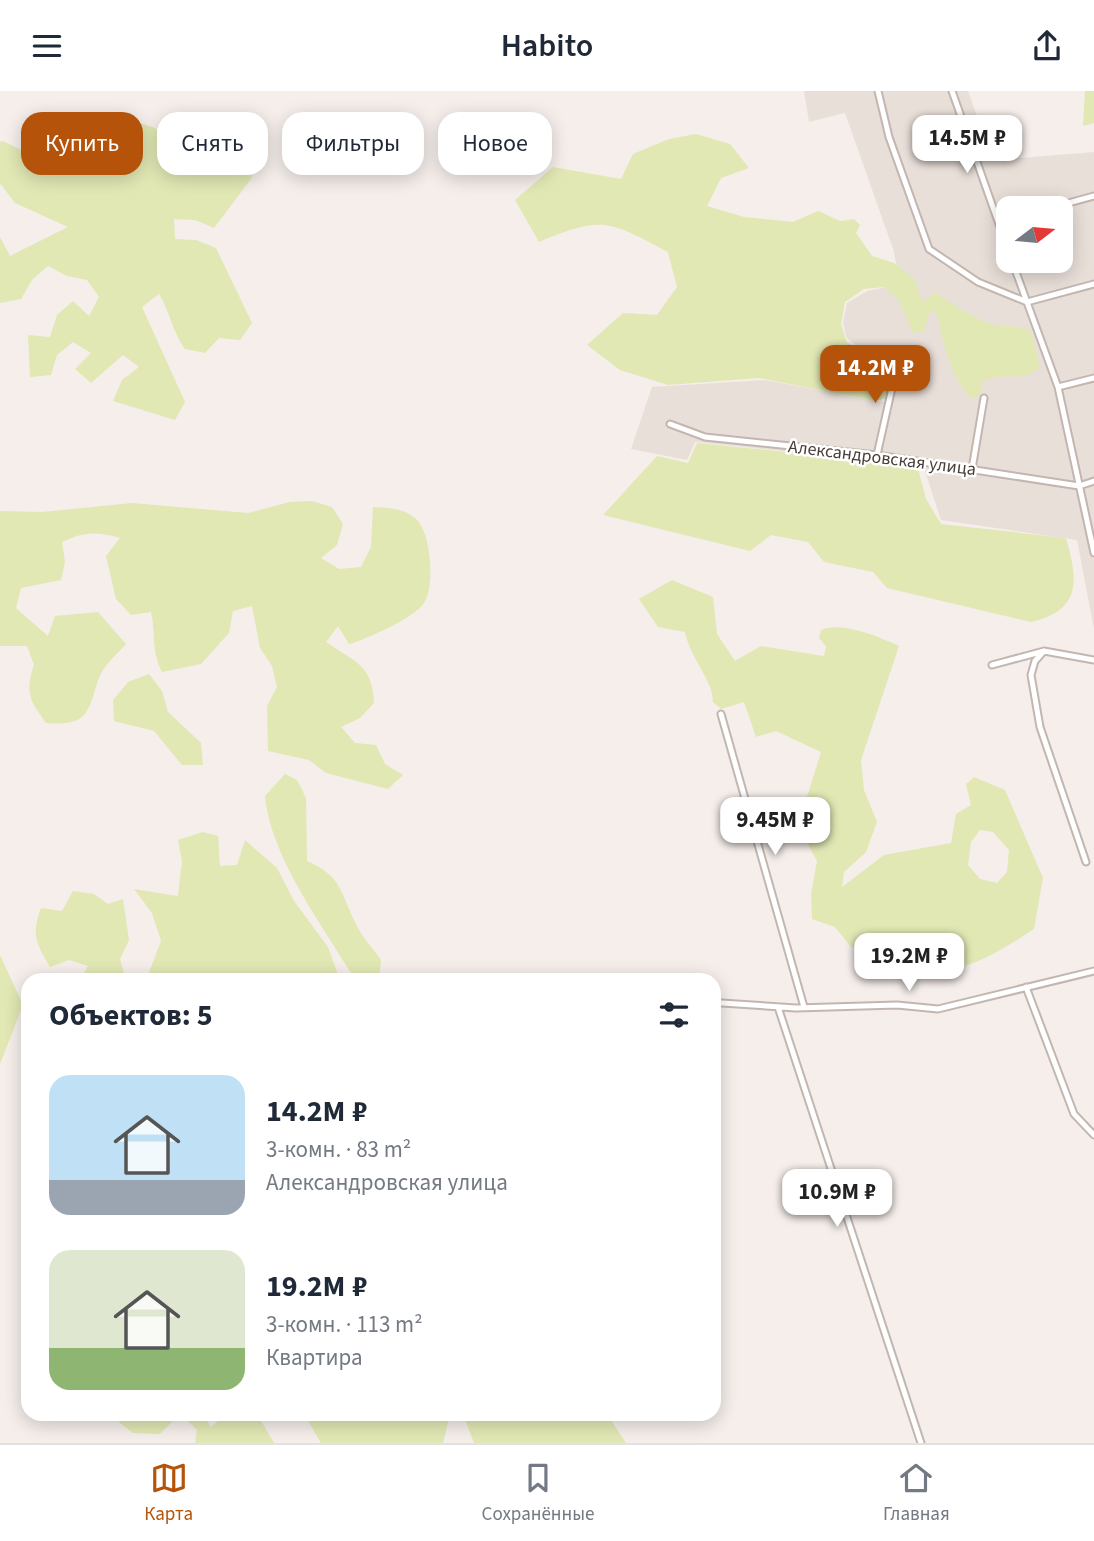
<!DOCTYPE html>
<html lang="ru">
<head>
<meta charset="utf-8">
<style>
  :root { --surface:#fff; --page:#f2f2f3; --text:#1f2937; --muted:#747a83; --line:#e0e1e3; --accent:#b45309 }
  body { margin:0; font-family:"Source Sans 3",sans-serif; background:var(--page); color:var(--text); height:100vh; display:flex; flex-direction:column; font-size:26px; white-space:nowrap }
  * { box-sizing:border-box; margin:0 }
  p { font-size:23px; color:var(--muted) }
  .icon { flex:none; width:38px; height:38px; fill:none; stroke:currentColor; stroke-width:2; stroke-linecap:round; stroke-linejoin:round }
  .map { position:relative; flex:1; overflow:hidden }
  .panel { position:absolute; left:21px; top:882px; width:700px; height:448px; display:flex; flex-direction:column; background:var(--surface); border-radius:21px; box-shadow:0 4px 18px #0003 }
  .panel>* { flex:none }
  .hud { position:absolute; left:21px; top:21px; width:700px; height:63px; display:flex; gap:14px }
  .needle { width:46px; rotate:74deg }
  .fabs { position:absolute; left:996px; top:105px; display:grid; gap:14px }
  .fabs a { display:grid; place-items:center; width:77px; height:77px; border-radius:14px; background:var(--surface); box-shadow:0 4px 18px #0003; font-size:35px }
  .price { position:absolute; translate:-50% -60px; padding:0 16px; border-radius:14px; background:#fff; color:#222; font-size:23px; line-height:46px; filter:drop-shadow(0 2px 4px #0008) }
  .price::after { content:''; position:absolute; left:50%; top:42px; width:21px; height:16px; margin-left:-10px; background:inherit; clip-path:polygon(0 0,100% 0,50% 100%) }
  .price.on { background:var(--accent); color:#fff }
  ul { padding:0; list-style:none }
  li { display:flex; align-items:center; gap:21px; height:175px; padding:0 28px }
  li span { display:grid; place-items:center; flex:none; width:196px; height:140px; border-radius:21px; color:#555 }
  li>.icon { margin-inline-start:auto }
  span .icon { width:84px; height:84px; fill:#fffc; stroke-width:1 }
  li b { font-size:30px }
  h2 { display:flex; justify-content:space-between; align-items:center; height:84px; padding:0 28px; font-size:30px }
  .tag { padding:0 24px; border-radius:21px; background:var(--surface); box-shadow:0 4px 18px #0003; font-size:24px; line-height:63px }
  .tag.on { background:var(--accent); color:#fff }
  header { display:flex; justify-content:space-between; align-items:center; height:91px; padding:0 28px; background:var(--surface); font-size:32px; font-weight:600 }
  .tabs { display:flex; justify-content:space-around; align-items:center; height:98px; border-top:2px solid var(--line); background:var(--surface); font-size:19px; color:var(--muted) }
  .tabs a { display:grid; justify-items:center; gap:4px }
  .tabs .on { color:var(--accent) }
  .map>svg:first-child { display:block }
  .residential { fill:#e9dfd9; fill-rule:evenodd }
  .green { fill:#e1e8b4; fill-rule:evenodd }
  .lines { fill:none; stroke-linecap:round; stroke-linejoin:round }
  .minor-casing { stroke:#c3b6b0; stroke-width:9 }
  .minor { stroke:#fff; stroke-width:5 }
  .labels { text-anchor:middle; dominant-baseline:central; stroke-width:5; stroke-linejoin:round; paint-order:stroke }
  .street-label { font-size:18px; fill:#493d38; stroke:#fff }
</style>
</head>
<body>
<header><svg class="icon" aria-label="menu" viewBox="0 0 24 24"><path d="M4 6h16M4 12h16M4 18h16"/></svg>Habito<svg class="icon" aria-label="share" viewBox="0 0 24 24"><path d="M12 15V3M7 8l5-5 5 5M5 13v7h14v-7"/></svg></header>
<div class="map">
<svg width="1094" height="1352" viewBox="0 0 1094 1352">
  <rect width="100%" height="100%" fill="#f5eeea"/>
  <path class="residential" d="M804 0H968L993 69 1094 61V538L1077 449 941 429 923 374 695 351 687 369 631 358 652 296 766 289 887 312 897 267 858 256 846 246 843 231 847 212 867 200 901 193 893 158 845 22 809 31ZM1008 117H1060V170H1008Z"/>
  <path class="green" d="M1085 0H1094V32L1083 35Z
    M114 23 155 37 174 65 184 61 201 42 218 55 239 51 256 67 251 88 214 137 195 129 174 128 175 148 196 149 216 157 252 232 240 249 219 247 205 262 185 258C172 240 170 221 159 203L142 216 185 311 175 329 113 310 122 289 139 276 123 264 91 292 75 278 91 262 73 251 57 264 51 284 30 286 28 244 50 246 57 224 73 210 89 225 99 206 87 189 67 185 48 175 32 189 21 208 0 212V146L10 165 68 136 15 112 0 92V51L3 50 23 60 44 63 63 49H84L92 29Z
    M696 43 730 53 749 77 721 87 707 115 744 126 793 131 818 120 840 130 854 128 860 134 856 142 872 165 894 172 914 188 923 211 934 201C951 211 969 225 988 232 1003 238 1019 232 1031 240L1040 276C1023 294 1000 278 981 292V304L971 307C951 287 942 249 937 222L930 220 924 240 913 242 898 208 884 196 864 198 845 211 841 233 847 252 895 270 887 307 875 310 759 287 668 294 620 279 587 254 623 222 657 224 677 196 668 161C608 130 604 124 539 151L515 109 553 76 621 88 633 63 669 48Z
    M697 352 917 374 926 408 941 433 1066 447C1078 489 1082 519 1031 531L887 497 873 481 824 471 808 451 771 444 750 460 603 424 657 365 688 372Z
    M312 410 332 416 343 433 337 454 321 467 339 478 361 476 371 456 373 416C390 417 406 417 418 430 431 445 435 496 424 512 414 527 367 548 349 553L338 535 326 551C355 571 372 573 374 612L360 627 341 636 355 652 376 654 385 673 403 684 388 698 326 682 309 669 268 660 267 615 277 596 272 575 260 557 252 515 233 520 229 542 201 573 162 581C151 559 156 544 151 521L131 524 116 508 106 465 120 447C97 440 83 441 62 451L65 471 61 489 21 497 16 517 48 545 55 525 98 521 126 553C118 562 103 575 99 587 87 621 90 635 46 632 29 609 25 601 34 574L27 555H0V420L42 421 132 412 248 422 290 411Z
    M672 489 713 506 717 543 735 570 761 555 824 565 826 555 819 547 821 539C842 530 879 546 899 555L861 669 864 699 877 731 866 761 844 781 842 796 884 764 951 752 956 723 971 714 966 693 974 686 1005 699 1043 787 1034 838C997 862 961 886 916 879L914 858 898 853 875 865 851 856 835 836 812 828 811 803 817 770 798 735 821 661 776 640 756 646 744 611 721 618 713 611C713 589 690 567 685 541L658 536 639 508ZM980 739 993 741 1009 759 1007 781 997 792 980 788 968 774 971 751Z
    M149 583 162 600 168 621 201 652 203 674H182L154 640 114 630 113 609 128 591Z
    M285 683 297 689 306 707 307 770C342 785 340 801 356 833 362 846 373 858 381 869L379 889H355C323 834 271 768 265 705Z
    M203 741 218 745 220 775 237 774 245 749 277 777 294 810 328 856 340 889H146L161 850 152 822 134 798 178 805 182 770 178 749Z
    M73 800 94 803 108 813 123 808 129 849 120 868 126 889H80L88 875 69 869 50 876C36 852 31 844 41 817L62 820Z
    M0 864 23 914 0 973Z
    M121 1323H202L211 1336 226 1323H257L274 1352H195L197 1339 180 1323 160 1343 133 1342 119 1331Z
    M304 1323H450L443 1352H321Z
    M463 1323H607L626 1352H474Z"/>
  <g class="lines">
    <defs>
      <path id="minor" d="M878 0 889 46 929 158 978 191 1027 211 1094 193
        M952 0 1008 159
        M1050 117 1094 105
        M1012 170 1058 296 1094 462
        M1058 296 1094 287
        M670 333 705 346 877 364 1079 395 1094 390
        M877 364 898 270
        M972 378 984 307
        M1044 560 1035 570 1031 584 1040 636 1086 771
        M992 574 1044 560 1094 569
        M721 623 804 916
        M1026 896 1074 1023 1094 1044
        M722 912 796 917 897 914 938 918 1094 880
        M778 916 921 1352"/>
    </defs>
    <use href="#minor" class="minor-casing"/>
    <use href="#minor" class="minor"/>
  </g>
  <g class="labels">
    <g class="street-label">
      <text transform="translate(882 367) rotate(7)">Александровская улица</text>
    </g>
  </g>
</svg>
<div class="fabs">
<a><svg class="needle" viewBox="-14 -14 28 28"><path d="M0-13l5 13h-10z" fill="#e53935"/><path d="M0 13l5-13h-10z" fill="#747a83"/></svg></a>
</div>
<b class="price" style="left:967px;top:84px">14.5M ₽</b>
<b class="price on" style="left:875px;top:314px">14.2M ₽</b>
<b class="price" style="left:775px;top:766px">9.45M ₽</b>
<b class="price" style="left:909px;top:902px">19.2M ₽</b>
<b class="price" style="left:837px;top:1138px">10.9M ₽</b>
<div class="hud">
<a class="tag on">Купить</a>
<a class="tag">Снять</a>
<a class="tag">Фильтры</a>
<a class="tag">Новое</a>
</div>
<section class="panel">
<h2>Объектов: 5<svg class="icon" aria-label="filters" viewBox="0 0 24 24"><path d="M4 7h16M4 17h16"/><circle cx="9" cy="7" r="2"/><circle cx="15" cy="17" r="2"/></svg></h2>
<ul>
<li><span style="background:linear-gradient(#bfe0f5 75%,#9aa5b1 0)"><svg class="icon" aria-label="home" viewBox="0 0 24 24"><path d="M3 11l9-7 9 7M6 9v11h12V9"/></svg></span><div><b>14.2M ₽</b><p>3-комн. · 83 m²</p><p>Александровская улица</p></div></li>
<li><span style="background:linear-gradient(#dfe7d0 70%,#8fb573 0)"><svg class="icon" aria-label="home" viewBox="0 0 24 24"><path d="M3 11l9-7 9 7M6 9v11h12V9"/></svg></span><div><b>19.2M ₽</b><p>3-комн. · 113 m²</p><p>Квартира</p></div></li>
</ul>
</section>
</div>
<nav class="tabs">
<a class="on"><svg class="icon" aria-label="map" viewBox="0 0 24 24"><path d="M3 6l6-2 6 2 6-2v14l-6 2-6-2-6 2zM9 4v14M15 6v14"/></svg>Карта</a>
<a><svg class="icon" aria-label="saved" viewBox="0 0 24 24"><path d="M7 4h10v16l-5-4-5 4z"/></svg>Сохранённые</a>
<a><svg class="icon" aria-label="home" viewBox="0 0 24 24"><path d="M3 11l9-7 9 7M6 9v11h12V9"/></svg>Главная</a>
</nav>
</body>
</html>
